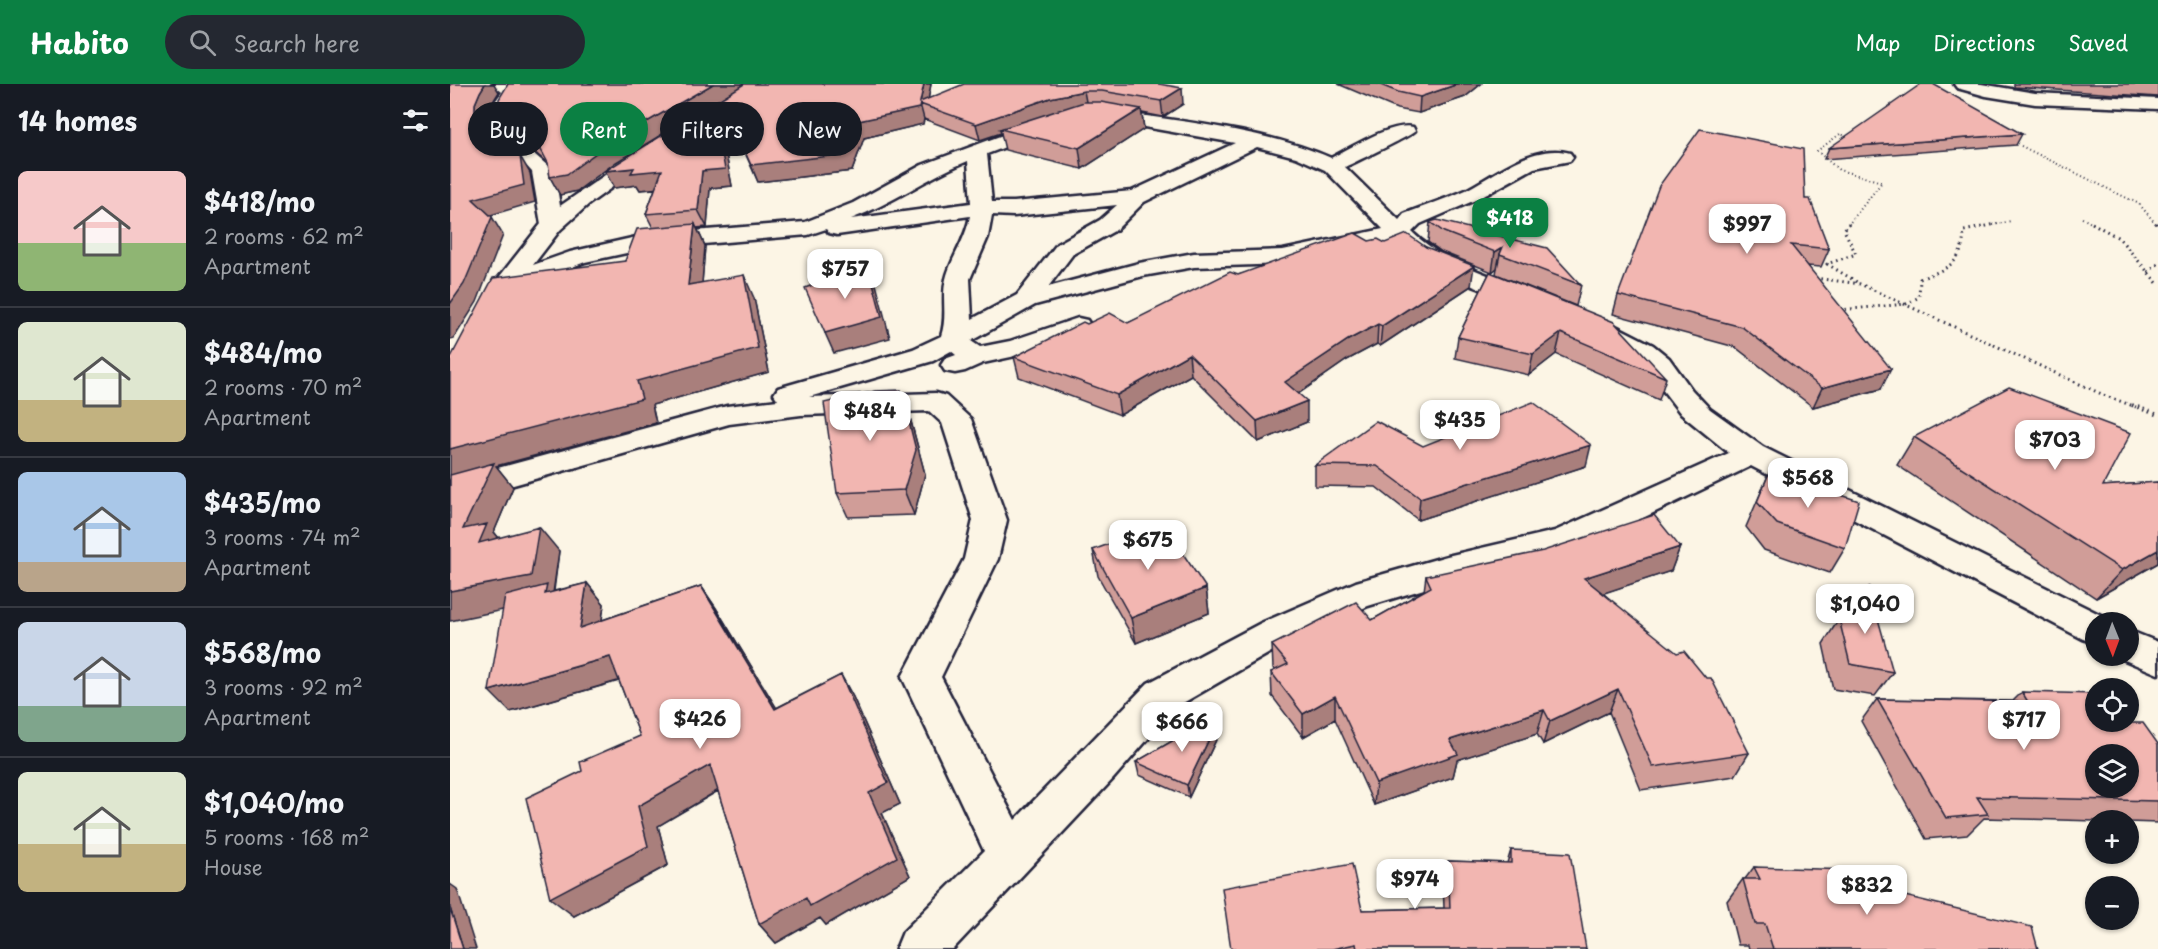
<!DOCTYPE html>
<html lang="en">
<head>
<meta charset="utf-8">
<style>
  :root { --surface:#171b24; --page:#242831; --text:#f1f3f6; --muted:#9ea1a6; --line:#363941; --accent:#0b8043 }
  body { margin:0; font-family:"Playpen Sans",sans-serif; background:var(--page); color:var(--text); height:100vh; display:flex; flex-direction:column; font-size:22px; white-space:nowrap }
  * { box-sizing:border-box; margin:0 }
  p { font-size:20px; color:var(--muted) }
  .icon { flex:none; width:33px; height:33px; fill:none; stroke:currentColor; stroke-width:2; stroke-linecap:round; stroke-linejoin:round }
  .map { position:relative; flex:1; overflow:hidden }
  .side { display:flex; flex-direction:column; background:var(--surface); width:450px }
  .side>* { flex:none }
  .banner { position:absolute; left:18px; top:18px; width:570px; height:54px; display:flex; gap:12px }
  .needle { width:39px; rotate:179deg }
  .fabs { position:absolute; left:1635px; top:528px; display:grid; gap:12px }
  .fabs a { display:grid; place-items:center; width:54px; height:54px; border-radius:50%; background:var(--surface); box-shadow:0 2px 4px #0004; font-size:30px }
  .price { position:absolute; translate:-50% -51px; padding:0 14px; border-radius:12px; background:#fff; color:#222; font-size:20px; line-height:39px; filter:drop-shadow(0 2px 3px #0008) }
  .price::after { content:''; position:absolute; left:50%; top:36px; width:18px; height:14px; margin-left:-9px; background:inherit; clip-path:polygon(0 0,100% 0,50% 100%) }
  .price.selected { background:var(--accent); color:#fff }
  ul { padding:0; list-style:none }
  li { display:flex; align-items:center; gap:18px; height:150px; padding:0 18px }
  li+li { border-top:2px solid var(--line) }
  li span { display:grid; place-items:center; flex:none; width:168px; height:120px; border-radius:9px; color:#555 }
  li>.icon { margin-inline-start:auto }
  span .icon { width:72px; height:72px; fill:#fffc; stroke-width:1 }
  li b { font-size:26px }
  h2 { display:flex; justify-content:space-between; align-items:center; height:72px; padding:0 18px; font-size:26px }
  .tag { padding:0 21px; border-radius:27px; background:var(--surface); box-shadow:0 2px 4px #0004; font-size:21px; line-height:54px }
  .tag.selected { background:var(--accent); color:#fff }
  header { display:flex; align-items:center; gap:36px; box-sizing:border-box; height:84px; padding:0 30px; background:var(--accent); color:#fff }
  header strong { font-size:28px }
  nav { display:flex; gap:33px; margin-inline-start:auto; font-size:21px }
  .search { width:420px; height:54px; background:var(--page); display:flex; align-items:center; gap:15px; box-sizing:border-box; padding:0 21px; border-radius:33px; color:var(--muted); font-size:22px }
  main { display:flex; flex:1; min-height:0 }
  .map>svg:first-child { display:block }
  .lines { fill:none; stroke-linecap:round; stroke-linejoin:round }
  .minor-casing { stroke:#22223b; stroke-width:5 }
  .path-far2 { stroke:#22223b; stroke-width:2; stroke-dasharray:1 3; stroke-linecap:butt }
  .path-far1 { stroke:#22223b; stroke-width:3; stroke-dasharray:1.5 4; stroke-linecap:butt }
  .path { stroke:#22223b; stroke-width:4; stroke-dasharray:1.5 4.5; stroke-linecap:butt }
  .minor { fill:#fcf5e5; fill-rule:evenodd }
  .wall { fill:#d09d98; stroke:#22223b; stroke-width:1.5 }
  .shaded-wall { fill:#a97f7c; stroke:#22223b; stroke-width:1.5 }
  .building { fill:#f2b6b1; stroke:#22223b; stroke-width:1.5; fill-rule:evenodd }
</style>
</head>
<body>
<header>
<strong>Habito</strong>
<div class="search"><svg class="icon" aria-label="search" viewBox="0 0 24 24"><circle cx="10" cy="10" r="6"/><path d="M15 15l6 6"/></svg>Search here</div>
<nav><a>Map</a><a>Directions</a><a>Saved</a></nav>
</header>
<main>
<section class="side">
<h2>14 homes<svg class="icon" aria-label="filters" viewBox="0 0 24 24"><path d="M4 7h16M4 17h16"/><circle cx="9" cy="7" r="2"/><circle cx="15" cy="17" r="2"/></svg></h2>
<ul>
<li><span style="background:linear-gradient(#f6c9c9 60%,#8fb573 0)"><svg class="icon" aria-label="home" viewBox="0 0 24 24"><path d="M3 11l9-7 9 7M6 9v11h12V9"/></svg></span><div><b>$418/mo</b><p>2 rooms · 62 m²</p><p>Apartment</p></div></li>
<li><span style="background:linear-gradient(#dfe7d0 65%,#c2b280 0)"><svg class="icon" aria-label="home" viewBox="0 0 24 24"><path d="M3 11l9-7 9 7M6 9v11h12V9"/></svg></span><div><b>$484/mo</b><p>2 rooms · 70 m²</p><p>Apartment</p></div></li>
<li><span style="background:linear-gradient(#a9c7e8 75%,#b9a48a 0)"><svg class="icon" aria-label="home" viewBox="0 0 24 24"><path d="M3 11l9-7 9 7M6 9v11h12V9"/></svg></span><div><b>$435/mo</b><p>3 rooms · 74 m²</p><p>Apartment</p></div></li>
<li><span style="background:linear-gradient(#c9d6e8 70%,#7fa58c 0)"><svg class="icon" aria-label="home" viewBox="0 0 24 24"><path d="M3 11l9-7 9 7M6 9v11h12V9"/></svg></span><div><b>$568/mo</b><p>3 rooms · 92 m²</p><p>Apartment</p></div></li>
<li><span style="background:linear-gradient(#dfe7d0 60%,#c2b280 0)"><svg class="icon" aria-label="home" viewBox="0 0 24 24"><path d="M3 11l9-7 9 7M6 9v11h12V9"/></svg></span><div><b>$1,040/mo</b><p>5 rooms · 168 m²</p><p>House</p></div></li>
</ul>
</section>
<div class="map">
<svg width="1708" height="865" viewBox="0 0 1708 865">
  <rect width="100%" height="100%" fill="#fcf5e5"/>
  <filter id="ink" filterUnits="userSpaceOnUse"><feTurbulence type="fractalNoise" baseFrequency=".0167" numOctaves="2"/><feDisplacementMap in="SourceGraphic" scale="12" xChannelSelector="R" yChannelSelector="G"/><feConvolveMatrix kernelMatrix="1 2 1 2 8 2 1 2 1" color-interpolation-filters="sRGB"/></filter>
  <g filter="url(#ink)">
    <g class="lines">
      <defs>
        <path id="minor" d="M42 0H63L71 7C62 20 52 29 55 45L98 82 106 97 110 122 190 67H204L207 71 139 120 110 146 83 181 120 168 195 151 355 138 403 119 472 81 596 35 603 37 605 41 603 45 537 70 542 118H564L682 107 785 59 643 34 640 30 649 25C724 37 812 44 881 74 901 64 941 38 963 43L965 47C963 51 905 78 895 83L949 136 954 130C974 122 996 115 1016 106 1047 90 1083 59 1120 69L1123 73 1120 77 1084 84 1030 114 970 140 962 148C994 179 1045 193 1086 209L1090 214 1086 219 1077 222 1068 219C1027 203 976 189 945 157L833 180 744 183 693 192 585 221 521 257 530 263 560 257 628 234 637 236 641 242 637 248 575 270 533 279 515 287 505 289 495 287 491 281 495 275 506 271 501 267 483 277 359 313 486 309 496 312 521 335 557 436 548 475 491 593 565 736 698 599 811 539 906 498 997 472 1105 447 1279 369 1231 330 1192 279 1166 261 1138 249 1134 243 1138 237 1147 235 1156 237 1203 261 1219 274 1242 306 1260 325 1313 363 1659 535 1661 538H1646V559L1633 555 1301 382 1126 466 997 498 918 522 837 559 726 623 663 695 503 865H446L453 848 534 767 452 593 514 475 523 436 492 339 479 327 351 331 279 340 0 419V397L277 322 328 316 324 310 328 304 463 265 491 252C498 232 491 214 496 195 501 174 515 158 520 132L387 151 379 149 376 145 358 151 195 165 135 178 64 206 55 208 46 206 43 201 91 140 82 88C54 55 13 58 52 8ZM807 63 846 73 875 86 933 145 833 166 744 169 689 179 598 203 623 170 666 146 694 118ZM518 77 521 119 401 135C442 120 477 93 518 77ZM667 121 650 136 607 160 567 211 522 235 520 195 538 153 542 131 564 132Z
          M1504 0H1531L1585 9 1708 15V25L1585 20 1536 12 1507 4Z
          M1678 546 1708 558V590L1665 572H1678Z"/>
      </defs>
      <use href="#minor" class="minor-casing"/>
      <path class="path-far2" d="M1571 62 1689 120 1707 141
        M1632 134 1645 141
        M1398 141 1432 98 1389 86 1367 67 1390 50 1399 53
        M1543 141 1561 137"/>
      <path class="path-far1" d="M1399 139 1394 146 1406 170 1377 180 1407 198
        M1642 139 1669 154 1708 200
        M1706 139 1708 142
        M1698 188 1708 180
        M1365 194 1410 200 1656 312 1686 323
        M1390 226 1456 220 1469 213 1470 195C1498 184 1513 180 1514 147L1550 139"/>
      <path class="path" d="M1682 321 1708 331"/>
      <use href="#minor" class="minor"/>
    </g>
    <path class="wall" d="M58 0H481L478 15 709 0 733 20 713 33 692 29 694 45 632 85 555 66 551 49 530 56 474 35 473 40 414 54 402 87 308 98 291 60 275 65 282 102 260 104 257 143 247 144 255 162 252 199 304 214 319 288 202 321 206 339 46 382 63 403 44 448 48 453 109 467 104 507 137 499 154 520 152 536 251 502 266 524 326 624 391 591 403 613 450 720 432 729 460 792 376 841 370 834 326 859 309 840 268 707 208 742 218 781 124 832 132 687 190 652 169 597 60 628 53 526 0 275 175 177 203 144 196 130 205 105 190 106 187 101 164 104 275 12 166 78 127 107 110 111 100 93 98 80 57 44 48 28Z
      M888 0H1031L1015 13 969 29 947 25Z
      M1564 0H1708V13L1564 3Z
      M1572 50 1566 61 1374 75 1379 64Z
      M1355 115 1379 165 1371 183 1358 182 1431 305 1363 323 1285 263 1163 230 1168 211Z
      M980 138 1131 201 1126 222 1046 190 1047 184 1042 188 992 168 978 158Z
      M919 157 935 159 1021 202 930 262 927 260 897 276 848 310 857 338 808 358 741 291 670 331 569 293 564 273 637 240 678 239 788 191Z
      M1040 188 1216 294 1209 316 1106 270 1079 291 1005 274 1008 253Z
      M459 330 475 390 464 431 398 433 387 409Z
      M1464 353 1653 402 1708 398V479L1646 514 1447 381Z
      M973 362 1136 382 968 436 926 403 865 402V381Z
      M1320 387 1395 464 1380 489 1314 466 1296 443Z
      M1230 463 1221 487 1153 509 1299 669 1285 692 1191 706 1159 628 1093 660 1087 650 1007 676 1003 693 924 721 885 635 853 653 822 612 821 588 825 587 823 584 822 561 922 536 974 507 976 492Z
      M643 466 756 504 759 529 686 559 648 492Z
      M1389 535 1443 588 1425 612 1383 605 1373 560Z
      M1572 608 1674 639 1708 660V739L1678 738V736L1646 737 1534 734 1517 751 1476 755 1411 637 1427 615 1563 617Z
      M772 628 773 641 739 713 689 691 686 678Z
      M1061 766 1136 865H780L912 826 994 824 993 799 998 777 1057 779Z
      M1304 783 1406 800 1588 865H1299L1298 861H1288L1277 817 1293 795H1295Z"/>
    <path class="shaded-wall" d="M35 0H44L49 8 39 24 34 36 35 47 25 31V20L30 8Z
      M263 0H295L166 78 127 107 110 111 100 93Z
      M474 0H481L477 22 470 18Z
      M1008 0H1031L1015 13 969 29 970 13Z
      M732 4 733 20 713 33 711 17Z
      M634 7 637 23 550 45 551 49 530 56 526 40 600 14Z
      M470 20 474 35 473 40 414 54 402 87 308 98 301 81 409 37Z
      M691 25 694 45 632 85 629 64Z
      M284 44 291 60 275 65 282 102 260 104 257 143 248 126 252 87 268 49Z
      M70 72 80 89 85 118 34 133 23 115Z
      M184 84 212 86 220 103 190 106 187 101 164 104 155 87Z
      M42 133 53 151 27 218 4 254 0 255V220Z
      M245 140 255 162 250 224 238 201Z
      M1053 163 1050 170 1047 184 1042 188 1045 168Z
      M418 180 426 200 440 254 384 269 375 249Z
      M1024 182 1021 202 930 262 932 242Z
      M294 191 304 214 319 288 202 321 206 339 46 382 63 403 44 448 58 465 50 483 13 445 0 395V365L187 297Z
      M928 240 927 260 897 276 835 319V298L898 256Z
      M1111 249 1106 270 1079 291 1083 270Z
      M739 270 741 291 670 331 667 311Z
      M1441 285 1431 305 1363 323 1372 304Z
      M451 306 459 330 475 390 464 431 454 406Z
      M857 317V338L808 358 807 337Z
      M1141 361 1136 382 968 436 970 414Z
      M89 443 109 467 103 509 101 516 0 537V507Z
      M1230 463 1221 487 1127 518 1134 494Z
      M1708 466V479L1646 514 1672 486Z
      M137 499 154 520 148 565 130 544Z
      M251 502 266 524 340 646 325 625Z
      M756 504 759 529 686 559 681 534Z
      M160 573 178 594 60 628 39 607Z
      M391 591 403 613 450 720 432 729 460 792 376 841 370 834 326 859 309 840 419 709Z
      M1168 605 1159 628 1093 660 1100 637Z
      M885 612V635L853 653V630Z
      M1094 626 1087 650 1007 676 1003 693 924 721 926 699 1000 656Z
      M772 628 773 641 739 713 737 701Z
      M260 681 277 701 208 742 218 781 124 832 100 814 188 722Z
      M0 800 7 805 26 865H13L0 824Z"/>
    <path class="building" d="M0 0H35L30 8 25 20V31L31 40 70 72 74 101 23 115 42 133 14 200 0 220Z
      M58 0H263L157 61 117 90 100 93 98 79 90 64 48 28 49 15Z
      M294 0H474L470 18 514 0H709L732 4 711 17 652 7H634L600 14 526 40 470 20 469 24 409 37 397 70 301 81 284 44 268 49 275 85 252 87 248 126 196 130 212 86 181 89 184 84 155 87Z
      M928 0H1008L970 13 948 8Z
      M1471 0H1483L1572 50 1379 64Z
      M634 18H651L691 25 629 64 550 45Z
      M1250 45 1353 65 1355 115H1360L1379 165 1341 161 1441 285 1372 304 1292 243 1168 211 1209 102Z
      M987 136 1097 164 1131 201 1050 170 1053 163 1045 168 994 148 980 138Z
      M245 140 238 201 294 191 308 264 187 297 192 315 0 365V275L43 194 175 177 187 145Z
      M905 149 919 157 928 155 935 159 957 150 976 163 1024 182 932 242 928 240 898 256 835 298 857 317 807 337 739 270 667 311 564 273 633 238 637 240 660 229 678 239 780 188 788 191Z
      M418 180 432 233 375 249 355 204Z
      M1040 188 1164 238 1216 294 1111 249 1083 270 1008 253Z
      M1559 303 1681 349 1653 402 1708 398V466L1672 486 1464 353Z
      M451 306 466 366 454 406 387 409 374 319 425 307Z
      M1083 318 1141 361 970 414 927 382 865 381 926 337 973 362Z
      M44 379 13 445 37 440 29 459 89 443 81 492 0 507V391Z
      M1320 387 1409 417 1395 464 1327 440 1307 418Z
      M1204 431 1230 463 1134 494 1227 569 1234 567 1256 594H1261L1299 669 1203 683 1168 605 1100 637 1094 626 1000 656 1008 670 926 699 885 612 853 630 821 588 838 580 822 561 906 518 922 536 981 503 976 492 1093 467Z
      M713 440 756 504 681 534 643 466Z
      M137 499 130 544 251 502 325 625 391 591 438 699 419 709 447 773 360 822 356 814 309 840 260 681 188 722 198 762 100 814 76 714 132 687 130 678 190 652 160 573 39 607 55 512 97 501 95 510Z
      M1419 503 1443 588 1400 580 1389 535Z
      M1572 608 1646 610V638H1673L1674 639H1693L1708 660V717L1527 713 1538 730 1496 734 1427 615 1578 618ZM1646 670H1678V704H1646Z
      M772 628 737 701 686 678Z
      M1061 766 1120 769 1136 865H907L906 860 882 865H781L772 804 902 780 912 826 1000 824 998 777 1061 779Z
      M1304 783 1401 786 1406 800 1582 843 1588 865H1323L1315 840H1305L1293 795H1310Z
      M0 824 13 865H0Z"/>
  </g>
</svg>
<div class="fabs">
<a><svg class="needle" viewBox="-14 -14 28 28"><path d="M0-13l5 13h-10z" fill="#e53935"/><path d="M0 13l5-13h-10z" fill="#9ea1a6"/></svg></a>
<a><svg class="icon" aria-label="locate" viewBox="0 0 24 24"><circle cx="12" cy="12" r="6"/><path d="M12 2v4M12 18v4M2 12h4M18 12h4"/></svg></a>
<a><svg class="icon" aria-label="layers" viewBox="0 0 24 24"><path d="M12 4l9 5-9 5-9-5zM3 14l9 5 9-5"/></svg></a>
<a>+</a>
<a>−</a>
</div>
<b class="price selected" style="left:1060px;top:165px">$418</b>
<b class="price" style="left:1297px;top:171px">$997</b>
<b class="price" style="left:395px;top:216px">$757</b>
<b class="price" style="left:420px;top:358px">$484</b>
<b class="price" style="left:1010px;top:367px">$435</b>
<b class="price" style="left:1605px;top:387px">$703</b>
<b class="price" style="left:1358px;top:425px">$568</b>
<b class="price" style="left:698px;top:487px">$675</b>
<b class="price" style="left:1415px;top:551px">$1,040</b>
<b class="price" style="left:250px;top:666px">$426</b>
<b class="price" style="left:1574px;top:667px">$717</b>
<b class="price" style="left:732px;top:669px">$666</b>
<b class="price" style="left:965px;top:826px">$974</b>
<b class="price" style="left:1417px;top:832px">$832</b>
<div class="banner">
<a class="tag">Buy</a>
<a class="tag selected">Rent</a>
<a class="tag">Filters</a>
<a class="tag">New</a>
</div>
</div>
</main>
</body>
</html>
